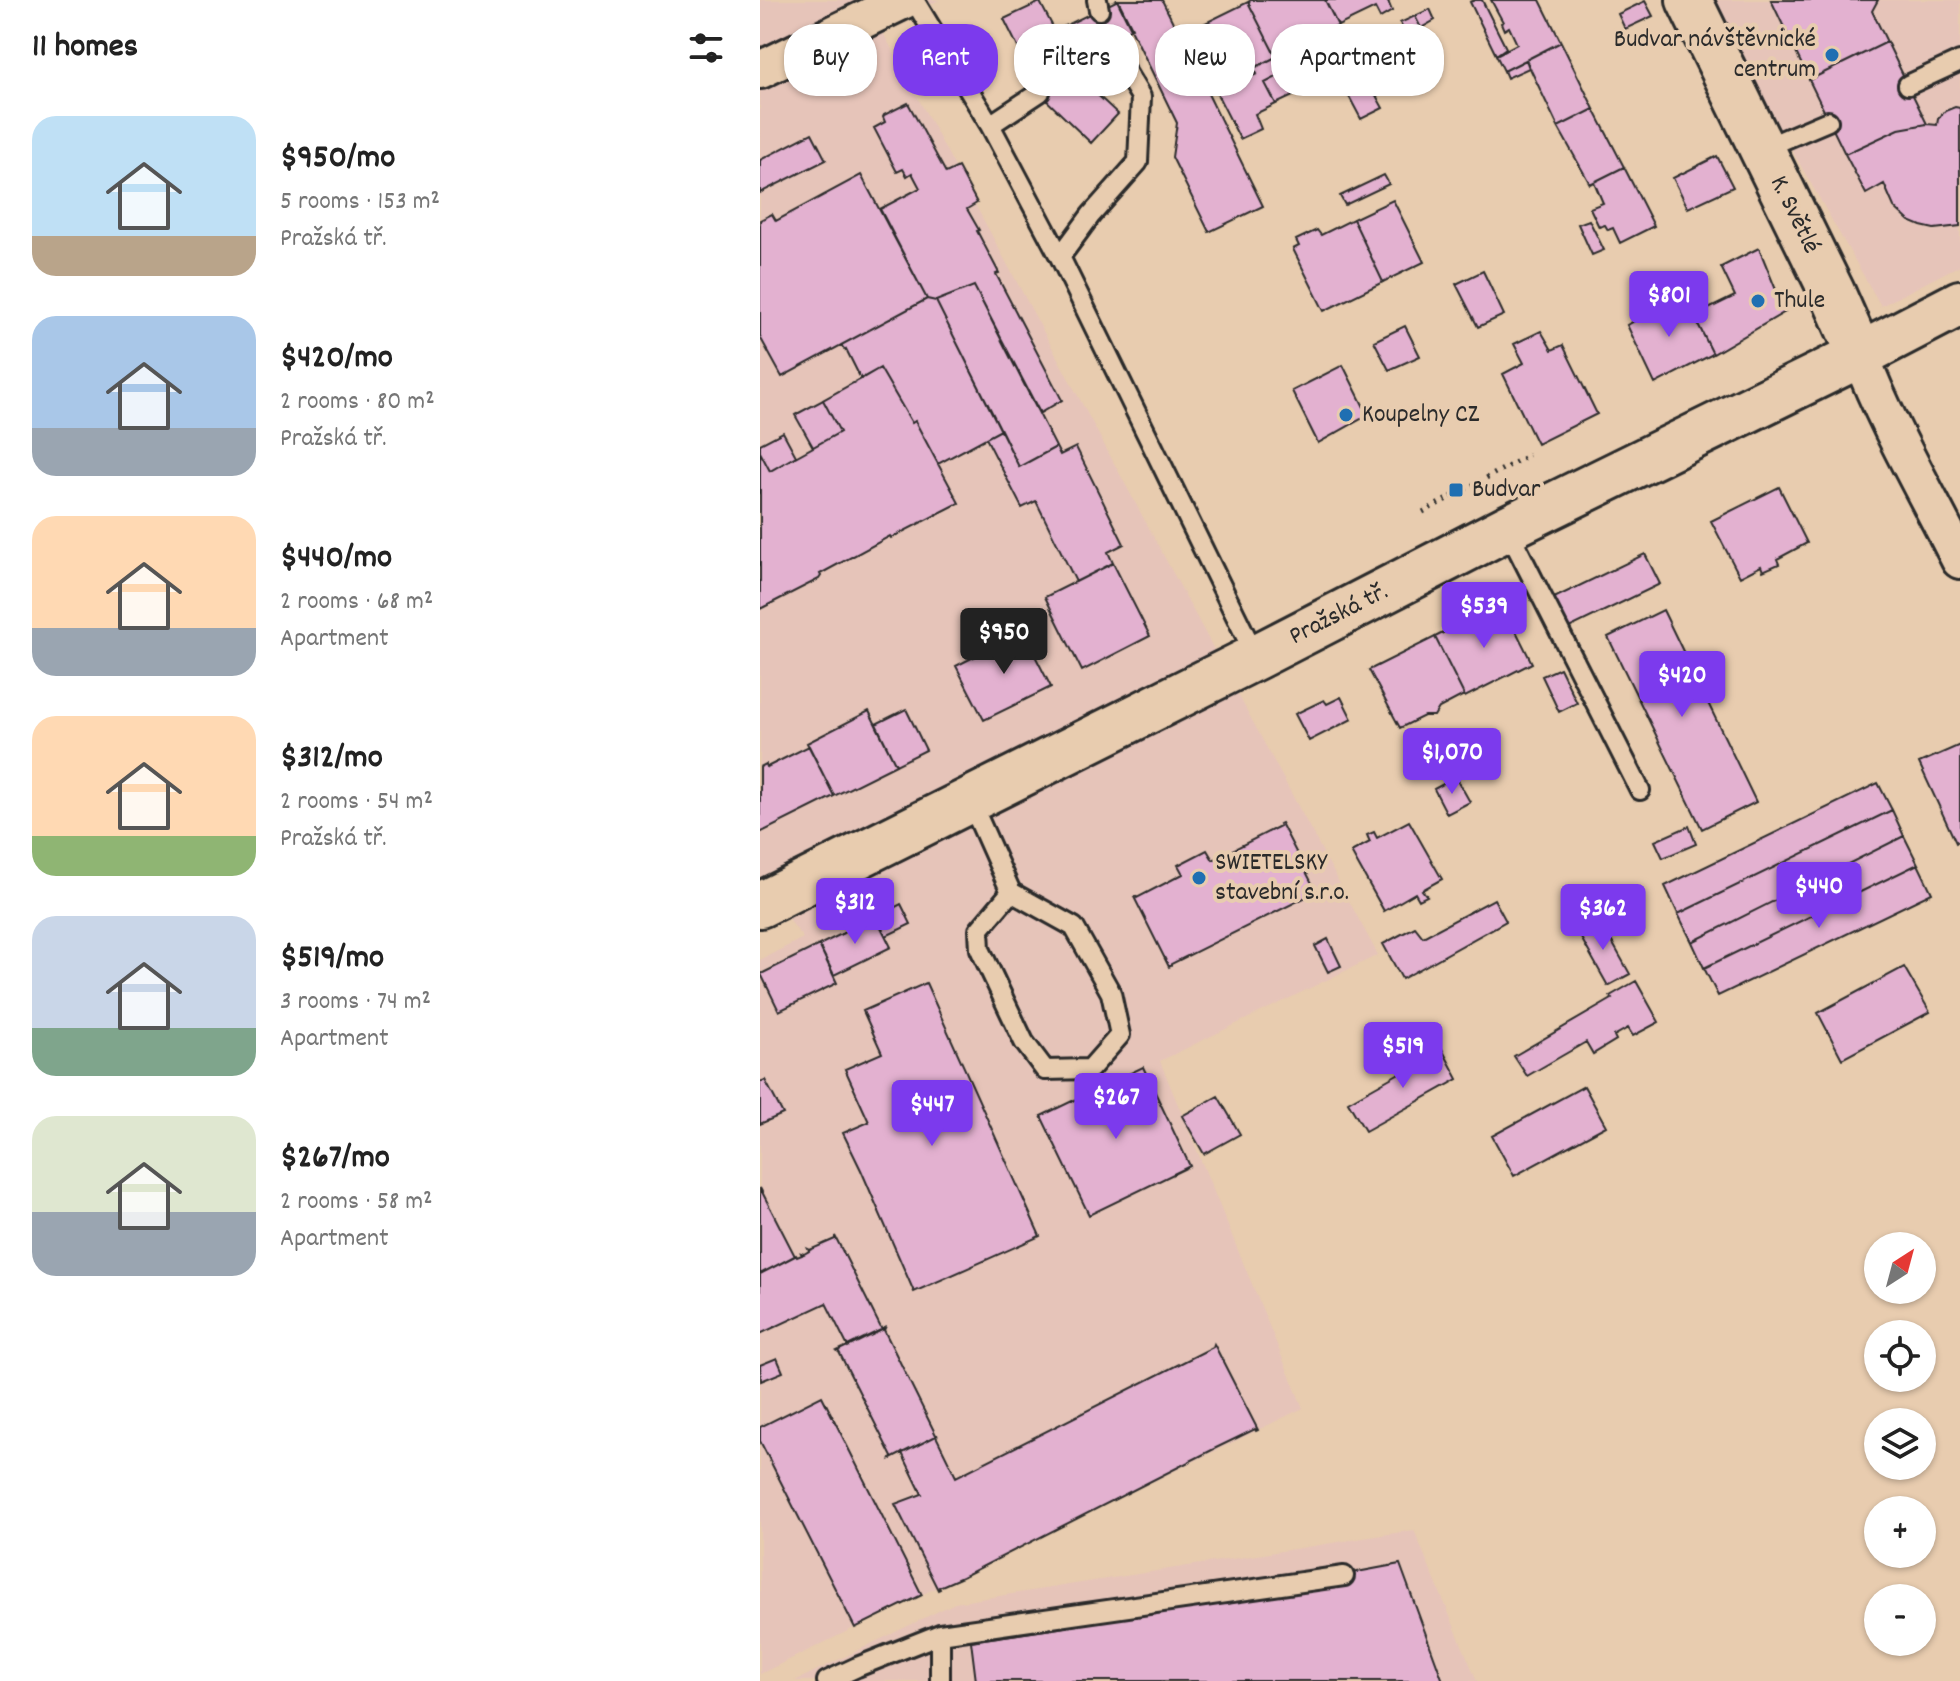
<!DOCTYPE html>
<html lang="en">
<head>
<meta charset="utf-8">
<style>
  :root { --surface:#fff; --page:#f6f6f6; --text:#222; --muted:#767676; --accent:#7c3aed }
  body { margin:0; font-family:Dekko,sans-serif; background:var(--page); color:var(--text); height:100vh; display:flex; flex-direction:column; font-size:30px; white-space:nowrap }
  * { box-sizing:border-box; margin:0 }
  p { font-size:26px; color:var(--muted) }
  .icon { flex:none; width:44px; height:44px; fill:none; stroke:currentColor; stroke-width:2; stroke-linecap:round; stroke-linejoin:round }
  .map { position:relative; flex:1; overflow:hidden }
  .panel { display:flex; flex-direction:column; background:var(--surface); width:760px }
  .panel>* { flex:none }
  .banner { position:absolute; left:24px; top:24px; width:760px; height:72px; display:flex; gap:16px }
  .needle { width:52px; rotate:36deg }
  .tools { position:absolute; left:1104px; top:1232px; display:grid; gap:16px }
  .tools a { display:grid; place-items:center; width:72px; height:72px; border-radius:50%; background:var(--surface); box-shadow:0 2px 6px #0004; font-size:40px }
  .price { position:absolute; translate:-50% -68px; padding:0 18px; border-radius:8px; background:var(--accent); color:#fff; font-size:26px; line-height:52px; filter:drop-shadow(0 2px 4px #0008) }
  .price::after { content:''; position:absolute; left:50%; top:48px; width:24px; height:18px; margin-left:-12px; background:inherit; clip-path:polygon(0 0,100% 0,50% 100%) }
  .price.on { background:#222; color:#fff }
  ul { padding:0; list-style:none }
  li { display:flex; align-items:center; gap:24px; height:200px; padding:0 32px }
  li span { display:grid; place-items:center; flex:none; width:224px; height:160px; border-radius:24px; color:#555 }
  li>.icon { margin-inline-start:auto }
  span .icon { width:96px; height:96px; fill:#fffc; stroke-width:1 }
  li b { font-size:34px }
  h2 { display:flex; justify-content:space-between; align-items:center; height:96px; padding:0 32px; font-size:34px }
  .tag { padding:0 28px; border-radius:32px; background:var(--surface); box-shadow:0 2px 6px #0004; font-size:28px; line-height:72px }
  .tag.on { background:var(--accent); color:#fff }
  main { display:flex; flex:1; min-height:0 }
  .map>svg:first-child { display:block }
  .built { fill:#e6c4b9 }
  .building { fill:#e3b1d0; stroke:#2b2b2b; stroke-width:2 }
  .lines { fill:none; stroke-linecap:round; stroke-linejoin:round }
  .service-casing { stroke:#2b2b2b; stroke-width:24 }
  .minor-casing { stroke:#2b2b2b; stroke-width:42 }
  .tertiary-casing { stroke:#2b2b2b; stroke-width:50 }
  .secondary-casing { stroke:#2b2b2b; stroke-width:50 }
  .path { stroke:#2b2b2b; stroke-width:5; stroke-dasharray:2 6; stroke-linecap:butt }
  .service { stroke:#e8ccaf; stroke-width:18 }
  .minor { stroke:#e8ccaf; stroke-width:36 }
  .tertiary { stroke:#e8ccaf; stroke-width:44 }
  .secondary { stroke:#e8ccaf; stroke-width:44 }
  .poi-dot { fill:#1f6fb2; stroke:#e8ccaf; stroke-width:3 }
  .labels { text-anchor:middle; dominant-baseline:central; stroke-width:8; stroke-linejoin:round; paint-order:stroke }
  .poi-label { font-size:26px; fill:#2b2b2b; stroke:#e8ccaf; text-anchor:start }
  .street-label { font-size:26px; fill:#2b2b2b; stroke:#e8ccaf }
</style>
</head>
<body>
<main>
<section class="panel">
<h2>11 homes<svg class="icon" aria-label="filters" viewBox="0 0 24 24"><path d="M4 7h16M4 17h16"/><circle cx="9" cy="7" r="2"/><circle cx="15" cy="17" r="2"/></svg></h2>
<ul>
<li><span style="background:linear-gradient(#bfe0f5 75%,#b9a48a 0)"><svg class="icon" aria-label="home" viewBox="0 0 24 24"><path d="M3 11l9-7 9 7M6 9v11h12V9"/></svg></span><div><b>$950/mo</b><p>5 rooms · 153 m²</p><p>Pražská tř.</p></div></li>
<li><span style="background:linear-gradient(#a9c7e8 70%,#9aa5b1 0)"><svg class="icon" aria-label="home" viewBox="0 0 24 24"><path d="M3 11l9-7 9 7M6 9v11h12V9"/></svg></span><div><b>$420/mo</b><p>2 rooms · 80 m²</p><p>Pražská tř.</p></div></li>
<li><span style="background:linear-gradient(#ffd9b3 70%,#9aa5b1 0)"><svg class="icon" aria-label="home" viewBox="0 0 24 24"><path d="M3 11l9-7 9 7M6 9v11h12V9"/></svg></span><div><b>$440/mo</b><p>2 rooms · 68 m²</p><p>Apartment</p></div></li>
<li><span style="background:linear-gradient(#ffd9b3 75%,#8fb573 0)"><svg class="icon" aria-label="home" viewBox="0 0 24 24"><path d="M3 11l9-7 9 7M6 9v11h12V9"/></svg></span><div><b>$312/mo</b><p>2 rooms · 54 m²</p><p>Pražská tř.</p></div></li>
<li><span style="background:linear-gradient(#c9d6e8 70%,#7fa58c 0)"><svg class="icon" aria-label="home" viewBox="0 0 24 24"><path d="M3 11l9-7 9 7M6 9v11h12V9"/></svg></span><div><b>$519/mo</b><p>3 rooms · 74 m²</p><p>Apartment</p></div></li>
<li><span style="background:linear-gradient(#dfe7d0 60%,#9aa5b1 0)"><svg class="icon" aria-label="home" viewBox="0 0 24 24"><path d="M3 11l9-7 9 7M6 9v11h12V9"/></svg></span><div><b>$267/mo</b><p>2 rooms · 58 m²</p><p>Apartment</p></div></li>
</ul>
</section>
<div class="map">
<svg width="1200" height="1681" viewBox="0 0 1200 1681">
  <rect width="100%" height="100%" fill="#e8ccaf"/>
  <filter id="ink" filterUnits="userSpaceOnUse"><feTurbulence type="fractalNoise" baseFrequency=".0125" numOctaves="2"/><feDisplacementMap in="SourceGraphic" scale="16" xChannelSelector="R" yChannelSelector="G"/><feConvolveMatrix kernelMatrix="1 2 1 2 8 2 1 2 1" color-interpolation-filters="sRGB"/></filter>
  <g filter="url(#ink)">
    <path class="built" d="M0 0H179L121 29 618 955 400 1061 543 1408 0 1674V960L43 938 0 881Z
      M946 0H1200V265L1121 306Z
      M654 1530 717 1681H35L195 1603Z"/>
    <path class="building" d="M357 0H402L503 206 449 232 412 157 417 123Z
      M358 0 372 28 308 59 315 74 358 114 331 143 282 96 244 19 280 2 295 31Z
      M491 0H565L578 26 516 57 488 2Z
      M565 0H631L628 1 632 11 620 18 615 8 578 26Z
      M715 0H722L746 48 736 55 710 2Z
      M731 0H780L801 42 744 71 736 55 757 44 749 27 744 30 741 23 743 22Z
      M1011 0H1118L1112 11 1127 42 1049 80Z
      M885 1 893 16 865 29 858 14Z
      M488 2 516 57 494 68 497 74 484 80 481 75 454 88 427 32Z
      M670 9 675 20 661 28 655 16Z
      M655 16 661 28 646 35 640 23Z
      M596 34 607 55 596 59 583 39Z
      M801 42 834 109 798 127 766 60Z
      M1127 42 1167 124 1139 129 1085 154 1049 80Z
      M587 45 596 59 623 108 601 119 567 55Z
      M516 57 524 73 505 83 516 104 495 114 501 129 480 139 454 88 481 75 484 80 497 74 494 68Z
      M766 60 769 68 747 78 744 71Z
      M524 73 535 95 516 104 505 83Z
      M148 103 186 173 198 167 217 203 207 209 219 230 217 231 239 273 236 274 302 400 280 413 214 286 176 301 167 299 120 209 160 188 152 173 147 176 143 169 137 172 114 128 125 122 123 117 124 115Z
      M1195 107 1200 108V226L1174 229 1161 226 1149 221 1134 207 1124 184 1106 194 1085 154 1139 129 1167 124 1177 125 1178 119 1185 111Z
      M834 109 864 167 830 184 798 127Z
      M52 133 66 160 0 193V160Z
      M957 156 973 187 928 208 913 178Z
      M864 167 894 226 860 243 853 228 848 230 845 225 839 227 830 208 843 203 834 182Z
      M101 175 167 299 22 377 0 337V220L12 214 16 221Z
      M624 175 629 184 585 205 580 196Z
      M633 200 664 262 623 282 593 219Z
      M593 219 623 282 564 311 533 249 539 246 536 240 557 230 561 235Z
      M829 220 844 250 832 255 818 224Z
      M999 248 1025 312 953 354 934 316 975 296 961 267Z
      M723 271 744 315 718 327 696 284Z
      M214 286 296 447 259 467 176 301Z
      M924 296 953 354 895 384 867 325 891 312 888 307 909 297 911 302Z
      M167 299 176 301 241 430 178 464 155 421 152 423 120 368 101 379 86 349 85 350 81 345Z
      M645 326 660 356 629 370 614 341Z
      M781 331 792 350 803 345 837 414 777 444 743 374 764 363 754 344Z
      M583 365 608 415 558 443 532 391Z
      M120 368 152 423 155 421 199 503 131 538 130 536 60 574 61 576 59 579 0 609V452L10 471 80 432 63 400Z
      M63 400 80 432 53 447 35 415Z
      M241 430 259 467 296 447 300 455 316 447 364 544 348 552 353 563 316 582 276 501 262 508 226 438Z
      M23 432 36 456 10 471 0 452V444Z
      M1019 487 1047 543 1017 559 1019 564 1003 571 1001 566 980 577 951 521Z
      M885 554 900 584 807 629 793 600 794 598Z
      M353 563 390 636 322 671 285 597Z
      M742 603 772 663 705 697 675 637Z
      M903 610 996 802 942 829 848 637Z
      M263 632 291 687 224 720 196 666Z
      M675 637 704 695 679 708 674 716H664L640 728 609 670Z
      M800 668 817 703 799 712 782 676Z
      M581 697 592 719 549 741 535 714 564 700 567 704Z
      M146 709 166 750 136 765 116 724Z
      M109 711 136 765 74 796 47 743Z
      M1200 745V841L1196 843 1159 763Z
      M49 746 74 796 0 833V767L6 764 7 767Z
      M696 777 710 802 687 814 674 789Z
      M1118 783 1132 810 918 914 905 886Z
      M1132 810 1144 836 932 942 918 914Z
      M649 821 682 879 662 890 667 896 659 900 655 893 624 911 591 852 610 842 607 835 614 832 617 838Z
      M521 823 557 893H554L411 964V966L409 967 374 897 376 896 377 898 423 874 418 865 447 850 453 860 520 826 519 824Z
      M929 826 936 844 903 858 895 841Z
      M1144 836 1158 864 944 968 932 942Z
      M1158 864 1172 893 958 996 944 968Z
      M734 899 746 921 642 979 623 944 655 927 663 937Z
      M141 904 151 924 126 936 116 917Z
      M116 917 131 947 74 975 59 945Z
      M838 917 870 974 848 986 816 929Z
      M568 939 581 966 568 972 555 946Z
      M59 945 77 983 19 1011 1 974Z
      M1144 967 1170 1012 1082 1059 1058 1013Z
      M876 981 899 1022 873 1036 868 1028 854 1036 856 1040 833 1054 826 1042 767 1076 754 1056 852 999 850 996Z
      M166 983 280 1236 154 1292 101 1170 83 1133 109 1122 85 1069 122 1053 103 1011Z
      M682 1049 698 1079 605 1131 588 1102Z
      M383 1067 430 1166 329 1215 281 1116Z
      M5 1080 23 1114 0 1124V1082Z
      M824 1086 846 1126 754 1176 732 1136Z
      M458 1096 480 1134 444 1154 422 1116Z
      M0 1188 35 1256 0 1274Z
      M75 1236 122 1330 88 1347 66 1303 0 1334V1274L36 1255 37 1257 42 1255 41 1253 44 1254 49 1251 48 1249 50 1250 75 1239Z
      M125 1328 124 1330 176 1435H178L131 1459 132 1457 79 1352 77 1351Z
      M454 1344 498 1430 496 1431 495 1429 456 1448 202 1577 179 1587 180 1589 178 1590 135 1504 162 1494 142 1453 176 1436 196 1477 453 1347Z
      M17 1358 23 1372 1 1381 0 1365Z
      M62 1396 162 1595 95 1628 0 1441V1427Z
      M640 1564 683 1681H216L211 1641 299 1628Z"/>
    <g class="lines">
      <defs>
        <path id="service" d="M154 0 230 125 300 257 496 657
          M337 0 339 10
          M314 70 350 46
          M1148 85 1200 61
          M230 125 280 92
          M1002 149 1068 121
          M300 257 331 215 378 162 381 97 350 46 348 39
          M747 528 880 790
          M210 800 251 892 219 930 220 949 264 1042 285 1070 330 1069 360 1035 351 993 314 927 251 892
          M67 1681 97 1667 180 1634 584 1576
          M180 1681V1634"/>
        <path id="minor" d="M0 70 144 0
          M1100 355C1127 426 1166 492 1200 560"/>
        <path id="tertiary" d="M929 0 1072 292 1100 355"/>
        <path id="secondary" d="M0 905 496 657 747 528 1100 355 1200 303"/>
      </defs>
      <use href="#service" class="service-casing"/>
      <use href="#minor" class="minor-casing"/>
      <use href="#tertiary" class="tertiary-casing"/>
      <use href="#secondary" class="secondary-casing"/>
      <path class="path" d="M663 512 769 455"/>
      <use href="#service" class="service"/>
      <use href="#minor" class="minor"/>
      <use href="#tertiary" class="tertiary"/>
      <use href="#secondary" class="secondary"/>
    </g>
  </g>
  <g class="poi-dot">
    <circle cx="1072" cy="55" r="8"/>
    <circle cx="998" cy="301" r="8"/>
    <circle cx="586" cy="415" r="8"/>
    <rect x="688" y="482" width="16" height="16" rx="4"/>
    <circle cx="439" cy="878" r="8"/>
  </g>
  <g class="labels">
    <g class="poi-label">
      <text x="1056" y="40" text-anchor="end">Budvar návštěvnické<tspan x="1056" dy="30">centrum</tspan></text>
      <text x="1014" y="301">Thule</text>
      <text x="602" y="415">Koupelny CZ</text>
      <text x="712" y="490">Budvar</text>
      <text x="455" y="863">SWIETELSKY<tspan x="455" dy="30">stavební s.r.o.</tspan></text>
    </g>
    <g class="street-label">
      <text transform="translate(1034 215) rotate(64)">K. Světlé</text>
      <text transform="translate(579 615) rotate(-27)">Pražská tř.</text>
    </g>
  </g>
</svg>
<div class="tools">
<a><svg class="needle" viewBox="-14 -14 28 28"><path d="M0-13l5 13h-10z" fill="#e53935"/><path d="M0 13l5-13h-10z" fill="#767676"/></svg></a>
<a><svg class="icon" aria-label="locate" viewBox="0 0 24 24"><circle cx="12" cy="12" r="6"/><path d="M12 2v4M12 18v4M2 12h4M18 12h4"/></svg></a>
<a><svg class="icon" aria-label="layers" viewBox="0 0 24 24"><path d="M12 4l9 5-9 5-9-5zM3 14l9 5 9-5"/></svg></a>
<a>+</a>
<a>−</a>
</div>
<b class="price" style="left:909px;top:339px">$801</b>
<b class="price" style="left:724px;top:650px">$539</b>
<b class="price on" style="left:244px;top:676px">$950</b>
<b class="price" style="left:922px;top:719px">$420</b>
<b class="price" style="left:692px;top:796px">$1,070</b>
<b class="price" style="left:1059px;top:930px">$440</b>
<b class="price" style="left:95px;top:946px">$312</b>
<b class="price" style="left:843px;top:952px">$362</b>
<b class="price" style="left:643px;top:1090px">$519</b>
<b class="price" style="left:356px;top:1141px">$267</b>
<b class="price" style="left:172px;top:1148px">$447</b>
<div class="banner">
<a class="tag">Buy</a>
<a class="tag on">Rent</a>
<a class="tag">Filters</a>
<a class="tag">New</a>
<a class="tag">Apartment</a>
</div>
</div>
</main>
</body>
</html>
